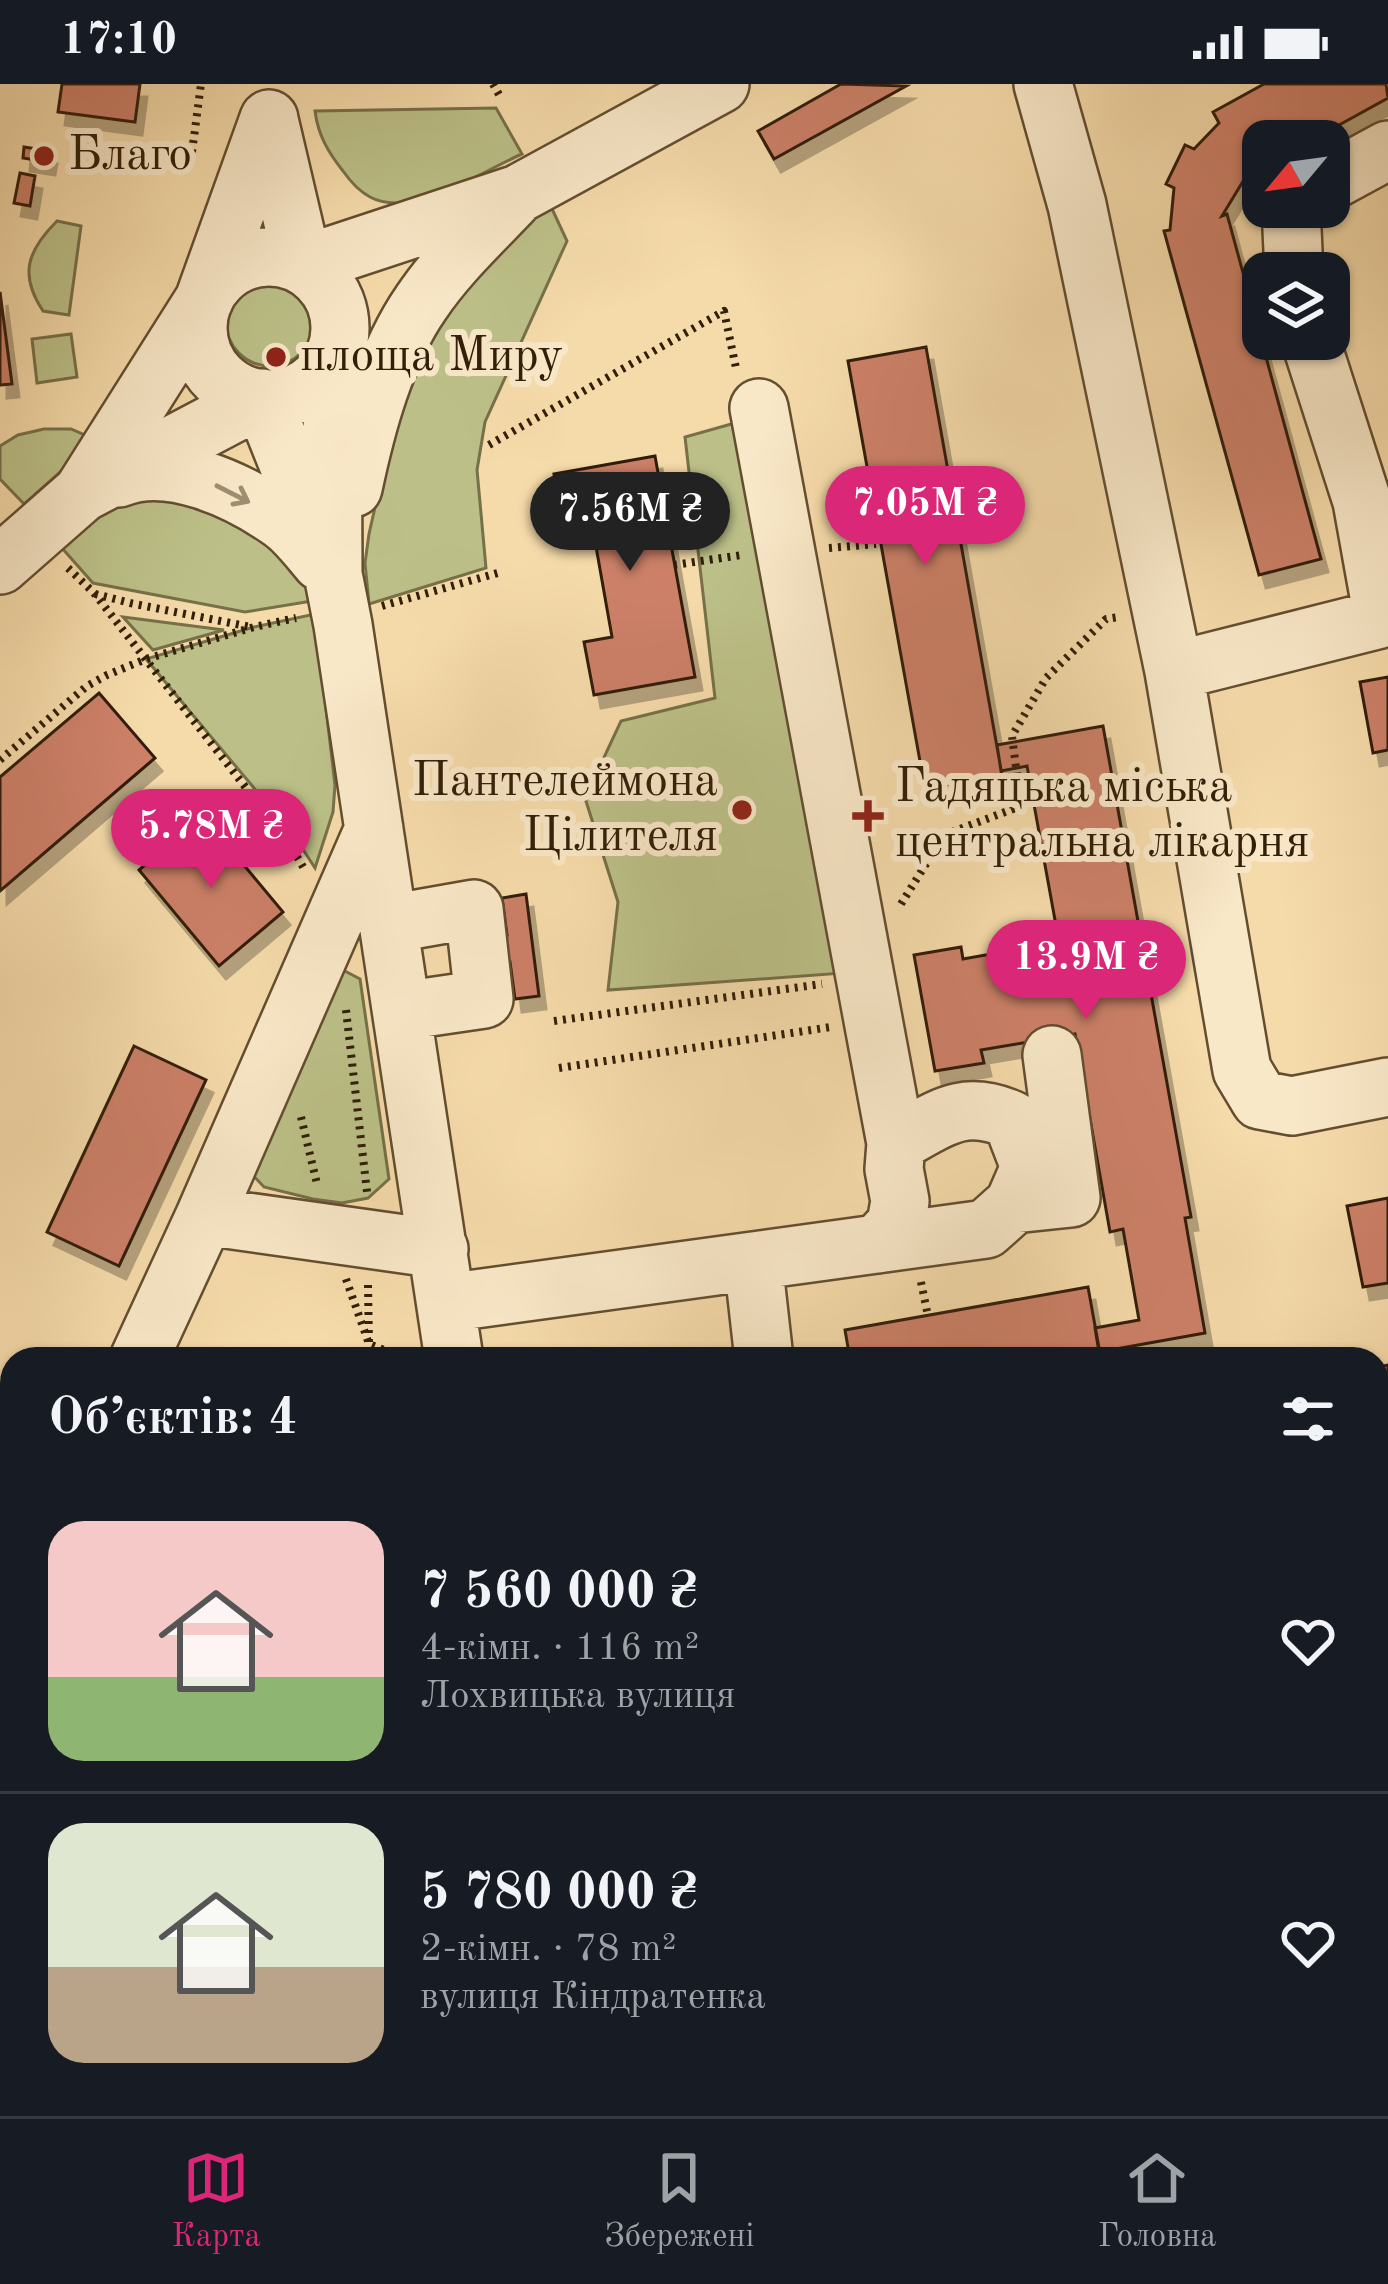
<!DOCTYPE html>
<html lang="uk">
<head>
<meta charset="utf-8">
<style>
  :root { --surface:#171b24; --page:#20242c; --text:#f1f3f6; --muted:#9ea1a6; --line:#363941; --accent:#db2777 }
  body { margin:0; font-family:"Old Standard TT",serif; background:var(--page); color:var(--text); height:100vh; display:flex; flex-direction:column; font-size:45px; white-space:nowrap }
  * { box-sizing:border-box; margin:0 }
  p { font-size:39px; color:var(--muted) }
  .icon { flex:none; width:66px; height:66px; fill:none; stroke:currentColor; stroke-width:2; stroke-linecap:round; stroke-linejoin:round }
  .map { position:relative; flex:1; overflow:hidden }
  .side { position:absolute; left:0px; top:1263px; width:1389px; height:771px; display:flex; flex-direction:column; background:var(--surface); border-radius:36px 36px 0 0; box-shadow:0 3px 9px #0004 }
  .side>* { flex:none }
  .needle { width:78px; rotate:241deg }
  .buttons { position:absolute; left:1242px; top:36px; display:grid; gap:24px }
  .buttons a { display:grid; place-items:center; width:108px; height:108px; border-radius:24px; background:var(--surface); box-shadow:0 3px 9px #0004; font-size:60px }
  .price { position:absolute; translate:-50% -102px; padding:0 27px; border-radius:42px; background:var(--accent); color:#fff; font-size:39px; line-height:78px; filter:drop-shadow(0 3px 6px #0008) }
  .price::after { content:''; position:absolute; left:50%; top:72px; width:36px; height:27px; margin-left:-18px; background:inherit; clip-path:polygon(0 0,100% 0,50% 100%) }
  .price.current { background:#222; color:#fff }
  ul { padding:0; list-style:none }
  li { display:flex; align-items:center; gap:36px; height:300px; padding:0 48px }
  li+li { border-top:3px solid var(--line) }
  li span { display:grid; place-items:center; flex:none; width:336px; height:240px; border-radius:36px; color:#555 }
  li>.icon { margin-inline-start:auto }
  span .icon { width:144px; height:144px; fill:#fffc; stroke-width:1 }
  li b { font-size:51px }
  h2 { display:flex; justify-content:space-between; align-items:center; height:144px; padding:0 48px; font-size:51px }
  .status { display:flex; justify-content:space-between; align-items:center; height:84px; padding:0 60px; background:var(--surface); direction:ltr }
  .status svg { height:33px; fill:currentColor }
  .dock { display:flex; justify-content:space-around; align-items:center; height:168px; border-top:3px solid var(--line); background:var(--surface); font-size:33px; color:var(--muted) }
  .dock a { display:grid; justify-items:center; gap:6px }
  .dock .current { color:var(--accent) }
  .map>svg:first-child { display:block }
  .green { fill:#bcc088; stroke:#777048; stroke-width:3 }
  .building { fill:#cc8068; stroke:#321f08; stroke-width:3; filter:url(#shadow) }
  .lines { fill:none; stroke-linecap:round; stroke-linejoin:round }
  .minor-casing { stroke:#634e30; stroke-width:62 }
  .path { stroke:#321f08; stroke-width:8; stroke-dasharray:3 6; stroke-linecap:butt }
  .minor { stroke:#f9e8c8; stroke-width:57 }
  .oneway { stroke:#9f8e72 }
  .poi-dot { fill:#8f2418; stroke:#f9e8c8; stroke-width:4.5 }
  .labels { text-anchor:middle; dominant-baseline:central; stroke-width:12; stroke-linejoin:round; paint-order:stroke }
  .poi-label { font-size:48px; fill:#321f08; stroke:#f9e8c8; text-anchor:start }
</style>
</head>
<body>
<div class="status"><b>17:10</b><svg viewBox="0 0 49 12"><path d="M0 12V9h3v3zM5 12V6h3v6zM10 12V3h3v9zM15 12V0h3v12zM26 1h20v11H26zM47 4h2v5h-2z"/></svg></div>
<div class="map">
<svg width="1388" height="2032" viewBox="0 0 1388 2032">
  <defs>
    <filter id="shadow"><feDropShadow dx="7" dy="13" stdDeviation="0" flood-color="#0004"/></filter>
  </defs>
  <rect width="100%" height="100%" fill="#f6dbaa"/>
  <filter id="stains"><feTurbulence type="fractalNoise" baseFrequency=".00167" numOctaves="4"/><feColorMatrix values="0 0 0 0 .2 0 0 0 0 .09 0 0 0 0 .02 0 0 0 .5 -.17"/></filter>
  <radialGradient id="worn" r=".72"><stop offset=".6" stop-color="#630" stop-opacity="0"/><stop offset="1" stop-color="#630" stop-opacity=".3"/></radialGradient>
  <path class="green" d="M496 24 522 70C484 86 412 136 370 113 359 107 350 97 343 87 328 68 318 51 315 27Z
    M547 114 567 157 485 338 477 386 486 484 369 520 365 479 369 450 396 330 459 190Z
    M57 137 81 142 69 231 43 227C19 191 27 167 57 137Z
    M226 238a44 44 0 1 1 88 0a44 44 0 1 1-88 0Z
    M71 250 77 293 37 299 32 255Z
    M735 339 844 889 608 906 618 818 585 714 621 637 715 614 685 353Z
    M44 345H71L96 356 24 420 0 395V362L18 351Z
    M139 410 220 420 308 495 312 517 245 528 93 499 61 463 104 428Z
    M315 530 335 701 333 728 315 784 295 753 146 575 254 543Z
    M123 533 224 546 153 566Z
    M341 885 360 895 389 1095 368 1114 342 1119 313 1115 264 1103 249 1087Z"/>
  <path class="building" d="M62 0H140L135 38 58 28Z
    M841 0 906 2 774 75 758 47Z
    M1264 0H1386L1388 14 1310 57H1263V83L1249 91 1248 89 1222 132 1227 130 1321 475 1259 491 1164 147 1170 146 1174 104 1166 100 1185 61 1194 65 1219 39 1213 28Z
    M24 63 50 67 48 78 23 74Z
    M20 89 35 92 30 122 14 119Z
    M0 208 12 300 0 301Z
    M926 263 1002 691 925 705 848 277Z
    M655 372 695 593 594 611 584 558 612 553 592 440 564 445 554 390Z
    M1388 593V666L1373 669 1360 598Z
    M99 609 155 674 0 807V693Z
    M1103 642 1191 1133 1185 1134 1205 1249 1099 1268 1095 1244 1139 1236 1123 1145 1110 1148 1075 950 981 966 984 979 935 987 914 871 961 863 963 875 1059 858 1027 682 1001 687 997 661Z
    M203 732 283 828 219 882 139 786Z
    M526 810 539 912 515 915 510 878 501 879 498 852 507 851 502 814Z
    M134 962 206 996 119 1182 47 1148Z
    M1388 1114V1199L1363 1203 1347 1122Z
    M1088 1203 1101 1275H850L845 1246Z
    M297 1267 332 1275H295Z
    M1388 1281V1324L1377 1326V1283Z
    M0 1307 12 1313V1343L0 1368Z
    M12 1685V1811L0 1805V1710Z
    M1388 1736V1785L1377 1787V1738Z"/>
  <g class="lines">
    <defs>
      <path id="minor" d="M1043 0 1077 121 1174 587 1242 986 1260 1016 1292 1022 1388 1003
        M269 36 303 181 518 110 720 0
        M1329 98 1388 66
        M1291 123 1294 189
        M198 244a71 71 0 1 1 142 0a71 71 0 1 1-142 0Z
        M1310 255 1362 417 1383 534
        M332 277 333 490 343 541 454 1275
        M759 324 896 1059
        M119 394C169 373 240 407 281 436 296 446 309 464 321 478
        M353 404C366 342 385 271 421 219 447 180 483 147 515 113
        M82 409 262 314 321 462
        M0 481 82 409 204 216 269 35
        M1174 587 1388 533
        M389 840 474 825 484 915 402 927
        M1014 1120 1071 1114 1052 971
        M205 1132 374 745
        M753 1177 764 1275
        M446 1219 986 1145 1014 1120 1030 1083 1012 1036C962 1014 940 1035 896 1059L894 1085 900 1117 896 1140 878 1160
        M139 1275 205 1132 439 1165
        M0 1576 12 1550
        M1377 1984 1388 1981
        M558 2022 559 2032
        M98 2032 99 2022
        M1201 2032 1238 2022"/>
    </defs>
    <use href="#minor" class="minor-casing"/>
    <path class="path" d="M493 0 501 14
      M192 68 201 0
      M489 361 724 227 736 284
      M829 464 876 460
      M674 481 742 471
      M68 484 94 509 289 759 306 788
      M95 510 130 519 251 543
      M382 522 501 488
      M0 676 87 602 107 591 146 575 254 543 296 534
      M901 820 944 751 1013 725 1018 699 1012 652 1046 594 1106 535 1119 533
      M346 926 367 1108
      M554 937 822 900
      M559 984 831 943
      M301 1033 317 1100
      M346 1195 369 1260 394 1270 395 1275
      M921 1198 928 1232
      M368 1201 369 1260
      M505 2022 506 2032"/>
    <use href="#minor" class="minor"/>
  </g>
  <defs><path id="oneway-shaft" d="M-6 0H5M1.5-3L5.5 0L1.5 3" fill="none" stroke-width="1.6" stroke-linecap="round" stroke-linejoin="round" transform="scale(3)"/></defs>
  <use class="oneway" href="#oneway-shaft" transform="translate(233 410) rotate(27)"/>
  <g class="poi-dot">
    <circle cx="44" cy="72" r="12"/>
    <circle cx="276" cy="273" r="12"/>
    <circle cx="742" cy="726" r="12"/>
    <path d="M862 714h12v12h12v12h-12v12h-12v-12h-12v-12h12z"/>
  </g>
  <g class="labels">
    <g class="poi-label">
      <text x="68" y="72">Благо</text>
      <text x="300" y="273">площа Миру</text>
      <text x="718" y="698" text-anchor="end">Пантелеймона<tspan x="718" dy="55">Цілителя</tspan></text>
      <text x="895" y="704">Гадяцька міська<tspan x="895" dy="55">центральна лікарня</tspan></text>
    </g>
  </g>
  <rect width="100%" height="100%" filter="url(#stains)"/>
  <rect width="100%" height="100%" fill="url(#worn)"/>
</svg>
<div class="buttons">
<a><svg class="needle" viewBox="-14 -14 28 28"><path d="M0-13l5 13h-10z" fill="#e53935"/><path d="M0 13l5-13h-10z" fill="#9ea1a6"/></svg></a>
<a><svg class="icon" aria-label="layers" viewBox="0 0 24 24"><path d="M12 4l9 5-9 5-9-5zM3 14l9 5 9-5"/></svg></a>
</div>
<b class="price" style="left:925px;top:484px">7.05M ₴</b>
<b class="price current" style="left:630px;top:490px">7.56M ₴</b>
<b class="price" style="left:211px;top:807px">5.78M ₴</b>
<b class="price" style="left:1086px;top:938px">13.9M ₴</b>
<section class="side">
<h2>Об’єктів: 4<svg class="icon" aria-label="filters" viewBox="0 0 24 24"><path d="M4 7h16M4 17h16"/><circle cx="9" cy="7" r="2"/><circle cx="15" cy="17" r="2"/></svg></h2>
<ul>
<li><span style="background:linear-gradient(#f6c9c9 65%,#8fb573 0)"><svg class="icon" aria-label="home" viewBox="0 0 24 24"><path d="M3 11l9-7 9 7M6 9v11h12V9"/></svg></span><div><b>7 560 000 ₴</b><p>4-кімн. · 116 m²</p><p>Лохвицька вулиця</p></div><svg class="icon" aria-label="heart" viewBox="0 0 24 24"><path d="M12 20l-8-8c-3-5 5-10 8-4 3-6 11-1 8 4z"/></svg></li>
<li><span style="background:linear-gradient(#dfe7d0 60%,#b9a48a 0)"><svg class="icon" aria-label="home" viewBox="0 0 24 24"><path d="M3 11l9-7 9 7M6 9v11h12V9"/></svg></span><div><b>5 780 000 ₴</b><p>2-кімн. · 78 m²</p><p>вулиця Кіндратенка</p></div><svg class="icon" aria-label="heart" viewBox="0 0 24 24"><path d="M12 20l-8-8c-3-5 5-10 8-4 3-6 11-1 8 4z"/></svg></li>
</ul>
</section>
</div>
<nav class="dock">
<a class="current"><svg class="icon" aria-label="map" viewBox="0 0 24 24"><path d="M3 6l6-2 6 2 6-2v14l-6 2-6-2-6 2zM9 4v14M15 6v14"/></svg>Карта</a>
<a><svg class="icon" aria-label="saved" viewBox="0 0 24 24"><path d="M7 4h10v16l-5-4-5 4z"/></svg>Збережені</a>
<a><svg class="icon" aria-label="home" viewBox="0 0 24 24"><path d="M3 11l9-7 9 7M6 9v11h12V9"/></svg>Головна</a>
</nav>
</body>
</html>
